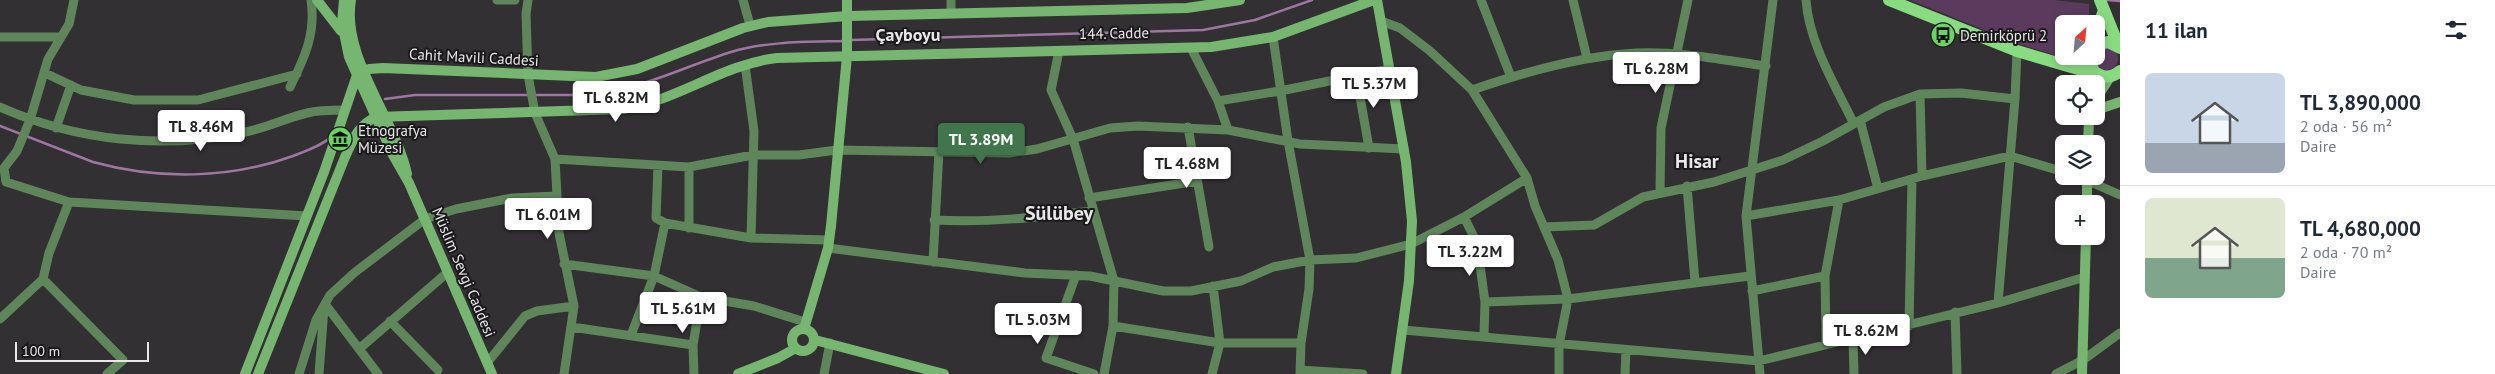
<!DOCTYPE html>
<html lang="tr">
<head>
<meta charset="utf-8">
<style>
  :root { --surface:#fff; --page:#f2f2f3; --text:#1f2937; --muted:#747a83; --line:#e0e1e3; --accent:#41754b }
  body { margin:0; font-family:"PT Sans",sans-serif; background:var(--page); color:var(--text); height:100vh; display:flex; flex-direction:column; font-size:19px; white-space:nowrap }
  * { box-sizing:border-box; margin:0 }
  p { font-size:16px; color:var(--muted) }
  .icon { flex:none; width:28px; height:28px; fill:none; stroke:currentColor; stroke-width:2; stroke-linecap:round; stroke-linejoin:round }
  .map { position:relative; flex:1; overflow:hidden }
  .panel { display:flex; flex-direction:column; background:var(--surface); width:375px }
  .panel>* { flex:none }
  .needle { width:32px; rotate:26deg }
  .controls { position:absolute; left:2055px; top:15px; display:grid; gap:10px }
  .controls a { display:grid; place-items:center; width:50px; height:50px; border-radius:8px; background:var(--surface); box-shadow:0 2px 8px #0003; font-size:25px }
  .scale { position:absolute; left:15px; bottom:12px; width:134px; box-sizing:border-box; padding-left:5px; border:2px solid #e9e7e9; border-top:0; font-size:14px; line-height:18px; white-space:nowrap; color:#e9e7e9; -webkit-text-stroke:4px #1a191a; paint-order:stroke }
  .price { position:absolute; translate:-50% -42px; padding:0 11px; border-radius:5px; background:#fff; color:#222; font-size:16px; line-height:32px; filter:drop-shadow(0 1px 2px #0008) }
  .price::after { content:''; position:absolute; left:50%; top:30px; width:15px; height:11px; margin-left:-8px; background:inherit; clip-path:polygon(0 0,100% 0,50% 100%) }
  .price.on { background:var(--accent); color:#fff }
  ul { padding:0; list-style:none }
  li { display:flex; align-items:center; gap:15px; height:125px; padding:0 25px }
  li+li { border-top:1px solid var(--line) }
  li span { display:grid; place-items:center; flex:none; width:140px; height:100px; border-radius:8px; color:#555 }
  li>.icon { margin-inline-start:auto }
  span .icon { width:60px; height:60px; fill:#fffc; stroke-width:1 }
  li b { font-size:21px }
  h2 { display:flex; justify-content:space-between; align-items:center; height:60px; padding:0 25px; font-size:21px }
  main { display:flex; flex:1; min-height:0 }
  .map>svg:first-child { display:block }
  .green { fill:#5a3b5e }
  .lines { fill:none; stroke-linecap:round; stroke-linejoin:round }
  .stream { stroke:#9d76a2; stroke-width:2.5 }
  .street { stroke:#5f865b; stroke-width:9 }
  .secondary { stroke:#77b671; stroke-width:10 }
  .primary { stroke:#89db81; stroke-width:12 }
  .labels { text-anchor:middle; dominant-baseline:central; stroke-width:4; stroke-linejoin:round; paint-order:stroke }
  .street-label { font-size:15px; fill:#e9e7e9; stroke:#1a191a }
  .poi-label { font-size:15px; fill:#e9e7e9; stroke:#1a191a; text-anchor:start }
  .quarter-label { font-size:18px; font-weight:bold; fill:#e9e7e9; stroke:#1a191a }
  .district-label { font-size:20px; font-weight:bold; fill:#e9e7e9; stroke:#1a191a }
</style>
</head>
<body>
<main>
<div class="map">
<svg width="2120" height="374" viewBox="0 0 2120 374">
  <rect width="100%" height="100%" fill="#323032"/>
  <path class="green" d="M1910 0H2054L2089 4V24H2064V56H2076L2070 60 2019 44Z
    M2096 59a11 11 0 1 1 22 0a11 11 0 1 1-22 0Z"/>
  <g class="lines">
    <path class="stream" d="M2107 0 2120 1
      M851 40 1203 30 1255 20 1312 0
      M385 99 415 95H589C640 90 683 67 731 52 768 41 807 42 845 41
      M0 126 93 162C158 180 230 179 293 156 306 151 321 146 331 137"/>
    <path class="street" d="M74 0 69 24 48 59 30 120 17 151 4 168 6 182 69 202 49 253 43 279 123 360 107 374
      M497 0H515
      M528 0 526 14 528 75 535 113 555 159 559 233 574 306 564 374
      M743 0 750 25
      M951 0V13
      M1481 0 1511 77
      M1573 0 1587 58
      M1806 0C1809 43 1835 85 1854 124
      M1381 21 1400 28 1430 51 1472 90 1527 178 1535 206 1558 260 1568 299 1559 345V374
      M0 37H61
      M1273 37 1288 141 1310 260 1309 289 1301 343 1300 374
      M1191 48 1218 101 1228 130
      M1059 51 1051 90 1073 139 1114 281 1113 326 1104 374
      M745 65 754 131 751 238
      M45 73 81 90 134 100H198L297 74
      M1356 74 1369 148
      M290 87C305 57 316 33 311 0
      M1472 90C1524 72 1580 56 1636 53 1679 51 1723 60 1766 66
      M1920 94 1922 176
      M1218 101 1280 91 1389 69
      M0 107C77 141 163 150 245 132 266 128 286 118 307 113 319 110 332 110 345 110
      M1860 120 1878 189
      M1188 127 1209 247
      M56 128 71 85
      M555 159 689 167 753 155H799L837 150 1009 153 1037 149 1110 128 1138 126 1228 130 1300 144 1404 149
      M658 166 656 218 665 223 751 238 829 240
      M2077 176 2120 195
      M1687 186 1695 282
      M1660 193 1661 128 1688 0
      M1089 198 1197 181
      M69 202 307 216
      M1746 216 1839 200 1922 176 2010 156 2064 172
      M1464 217 1477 243 1485 302 1484 335
      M934 220C987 223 1040 217 1093 211
      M1544 227 1594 225 1643 197 1714 182 1783 160 1823 141 1884 107 1920 94 1961 93 2015 99
      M689 228V167
      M828 248 1025 273 1090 276 1163 291H1191L1241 281 1273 267 1310 260 1356 258 1411 244 1464 217 1527 178
      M933 262 939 151
      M564 264 654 276 701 297 754 306 805 322
      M1076 275 1046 358 1094 374
      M1752 291 1825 276
      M1485 302 1568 299 1750 276
      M1998 303 2015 99 2017 51
      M325 304 378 374
      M1955 312 1957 374
      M0 319 43 279
      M390 321 438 370
      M1113 326 1220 343H1301
      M1909 326 1912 179
      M572 327 693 345
      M1403 330 1759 361 1998 303 2085 277
      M631 335 654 276 665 223
      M1853 339 1854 374
      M1826 344 1825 276 1839 200
      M359 349 448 272
      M487 363 525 316 537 311 574 306
      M1300 370 1363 374
      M299 374 316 320 330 295 354 273 425 219 456 209 512 198 557 196
      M319 374 324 308
      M694 374 693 345 701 297
      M824 374 830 343
      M1212 374 1220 343 1213 286
      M1625 374 1626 350
      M1760 374 1746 216 1773 0
      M2056 374 2083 360 2120 333"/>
    <path class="secondary" d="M317 0 341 31
      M344 0 342 23 349 57 393 155 409 183 492 374
      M351 0C341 57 395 119 407 174
      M1377 0 1406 162 1412 221 1409 281 1396 374
      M2081 84 2086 64
      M2096 99 2110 77
      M2096 110 2120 102
      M2088 144 2089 120
      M2087 204V176
      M792 340a11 11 0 1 1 22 0a11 11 0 1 1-22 0Z
      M804 329 828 248 831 226 847 56V0
      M815 340 944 374
      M245 374 324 172 357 75 369 69 383 68 596 77 637 69 743 28 768 22 848 16 1187 8 1240 0
      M258 374 345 157C353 140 358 125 376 117L623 109C677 101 723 64 777 58L1211 47 1273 37 1374 0
      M738 374 778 358 796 348
      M2082 374 2086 236"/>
    <path class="primary" d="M1889 0 2017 51 2102 76
      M2100 0 2119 47
      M2096 34 2104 10
      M2096 45 2108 42 2120 48
      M2090 56 2093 70C2101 78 2111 79 2120 71"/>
  </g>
  <defs>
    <symbol id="bus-disc" viewBox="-11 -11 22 22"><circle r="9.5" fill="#6bd363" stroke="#1a191a"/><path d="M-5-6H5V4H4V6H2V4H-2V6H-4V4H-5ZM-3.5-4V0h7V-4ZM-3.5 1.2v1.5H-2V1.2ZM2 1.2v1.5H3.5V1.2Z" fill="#111"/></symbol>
    <symbol id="museum-disc" viewBox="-11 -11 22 22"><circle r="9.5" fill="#6bd363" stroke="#1a191a"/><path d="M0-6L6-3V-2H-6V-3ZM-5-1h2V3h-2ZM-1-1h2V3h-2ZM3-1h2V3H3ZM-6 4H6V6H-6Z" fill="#111"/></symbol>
  </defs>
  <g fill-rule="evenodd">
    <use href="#bus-disc" x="1929" y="21" width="28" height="28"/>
    <use href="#museum-disc" x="326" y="125" width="28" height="28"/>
  </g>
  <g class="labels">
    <g class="street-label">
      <text transform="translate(1114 33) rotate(-1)">144. Cadde</text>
      <text transform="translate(474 57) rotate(3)">Cahit Mavili Caddesi</text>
      <text transform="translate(464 272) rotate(67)">Müslim Sevgi Caddesi</text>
    </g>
    <g class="poi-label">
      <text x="1960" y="35">Demirköprü 2</text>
      <text x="358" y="130">Etnografya<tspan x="358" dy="17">Müzesi</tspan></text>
    </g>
    <g class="quarter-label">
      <text x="908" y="34">Çayboyu</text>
    </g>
    <g class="district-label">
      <text x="1697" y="161">Hisar</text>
      <text x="1059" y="213">Sülübey</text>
    </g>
  </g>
</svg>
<div class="controls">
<a><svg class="needle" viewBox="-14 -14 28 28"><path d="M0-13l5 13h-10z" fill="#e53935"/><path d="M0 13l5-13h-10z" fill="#747a83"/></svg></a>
<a><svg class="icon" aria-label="locate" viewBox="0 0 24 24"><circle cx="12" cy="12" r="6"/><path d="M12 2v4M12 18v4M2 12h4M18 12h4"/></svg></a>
<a><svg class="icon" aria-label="layers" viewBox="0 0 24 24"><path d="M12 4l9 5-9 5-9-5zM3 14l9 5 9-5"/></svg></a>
<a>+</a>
</div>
<div class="scale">100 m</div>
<b class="price" style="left:1656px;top:94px">TL 6.28M</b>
<b class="price" style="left:1374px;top:109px">TL 5.37M</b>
<b class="price" style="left:616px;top:123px">TL 6.82M</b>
<b class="price" style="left:201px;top:152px">TL 8.46M</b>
<b class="price on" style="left:981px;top:165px">TL 3.89M</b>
<b class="price" style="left:1187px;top:189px">TL 4.68M</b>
<b class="price" style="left:548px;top:240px">TL 6.01M</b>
<b class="price" style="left:1470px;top:277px">TL 3.22M</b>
<b class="price" style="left:683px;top:334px">TL 5.61M</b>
<b class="price" style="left:1038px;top:345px">TL 5.03M</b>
<b class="price" style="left:1866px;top:356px">TL 8.62M</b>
</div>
<section class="panel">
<h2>11 ilan<svg class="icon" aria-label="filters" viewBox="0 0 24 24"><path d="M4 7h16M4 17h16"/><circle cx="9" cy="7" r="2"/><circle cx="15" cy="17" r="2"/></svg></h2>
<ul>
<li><span style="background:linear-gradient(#c9d6e8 70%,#9aa5b1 0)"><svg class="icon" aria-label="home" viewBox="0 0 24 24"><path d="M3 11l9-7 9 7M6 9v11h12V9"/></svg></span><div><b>TL 3,890,000</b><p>2 oda · 56 m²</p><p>Daire</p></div></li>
<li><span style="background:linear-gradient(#dfe7d0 60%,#7fa58c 0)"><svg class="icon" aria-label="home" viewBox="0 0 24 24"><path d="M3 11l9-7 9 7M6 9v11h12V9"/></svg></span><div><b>TL 4,680,000</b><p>2 oda · 70 m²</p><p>Daire</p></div></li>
</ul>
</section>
</main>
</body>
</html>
